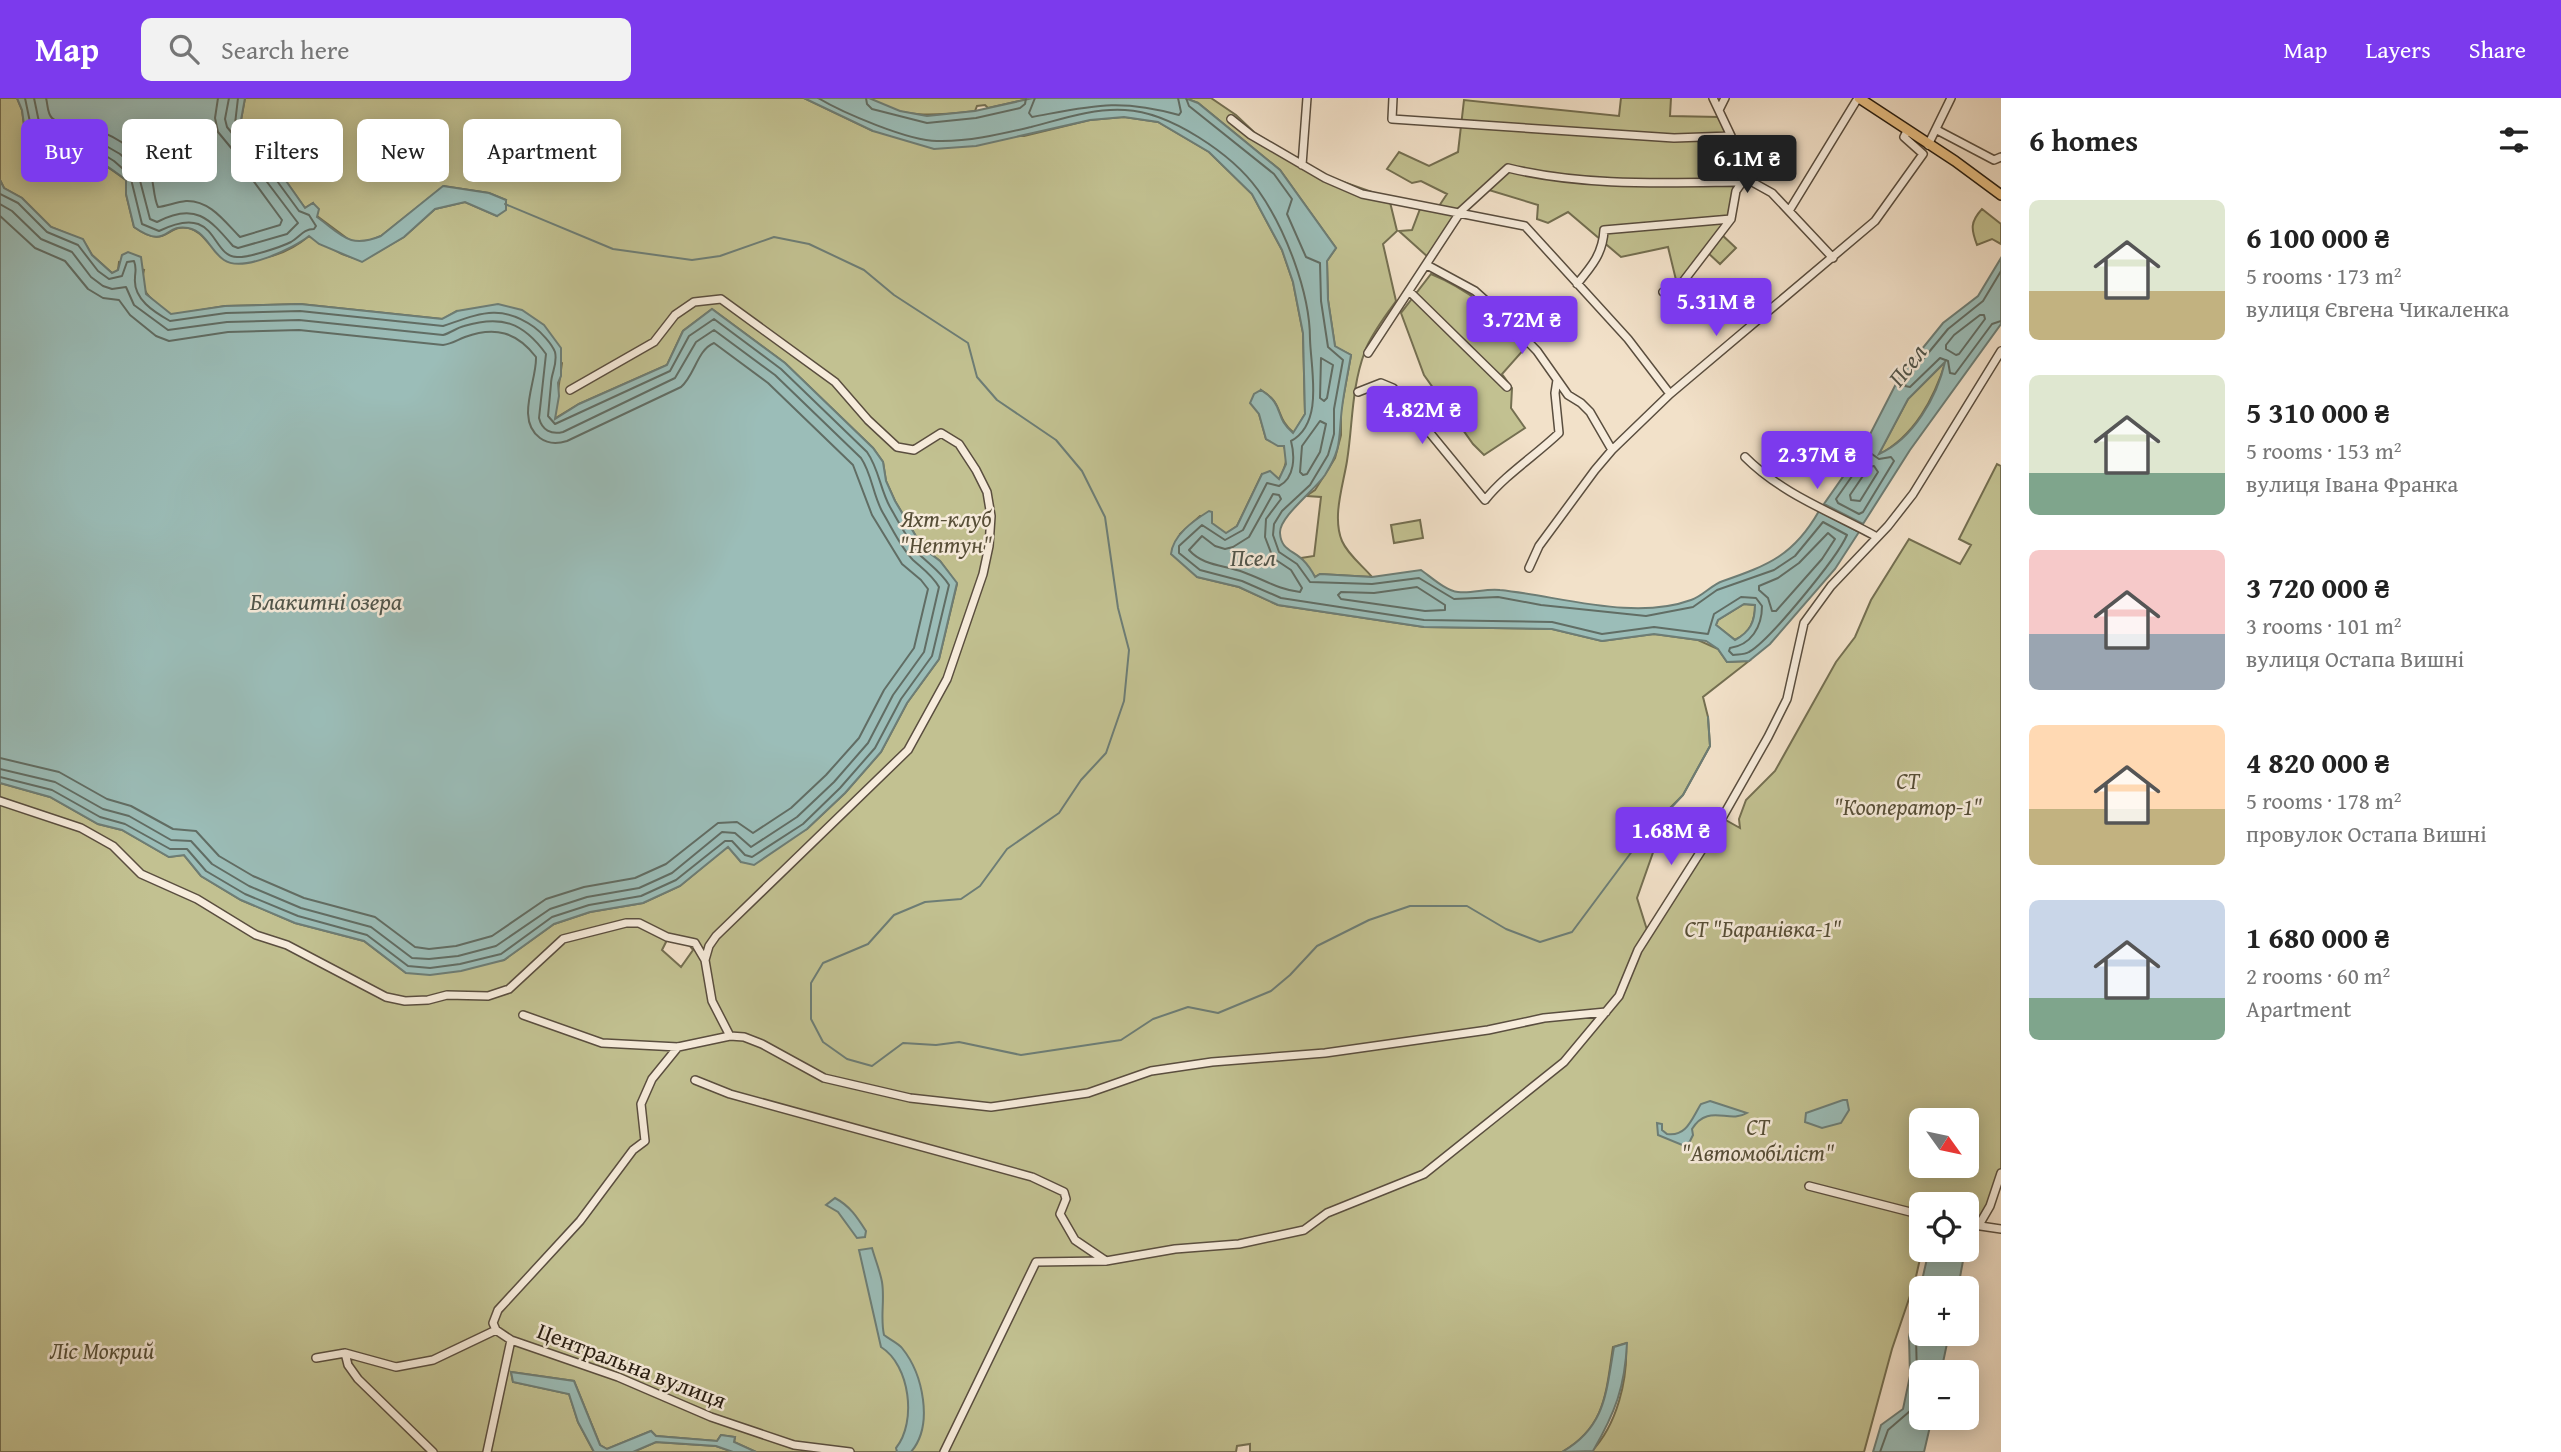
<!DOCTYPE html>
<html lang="en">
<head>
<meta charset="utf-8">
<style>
  :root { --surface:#fff; --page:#f2f2f2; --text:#222; --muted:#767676; --accent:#7c3aed }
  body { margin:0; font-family:"Gentium Book Plus",serif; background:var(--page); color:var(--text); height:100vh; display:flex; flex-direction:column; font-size:26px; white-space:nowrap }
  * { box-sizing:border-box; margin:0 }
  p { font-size:23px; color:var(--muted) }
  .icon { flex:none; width:38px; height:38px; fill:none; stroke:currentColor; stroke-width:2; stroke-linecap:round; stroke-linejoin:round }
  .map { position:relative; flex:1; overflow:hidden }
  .sheet { display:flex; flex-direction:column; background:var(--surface); width:560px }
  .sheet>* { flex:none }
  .banner { position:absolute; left:21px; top:21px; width:665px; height:63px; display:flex; gap:14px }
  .needle { width:46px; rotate:123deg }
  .buttons { position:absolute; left:1909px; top:1010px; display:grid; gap:14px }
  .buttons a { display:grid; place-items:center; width:70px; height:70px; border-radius:10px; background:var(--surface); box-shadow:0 4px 18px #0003; font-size:35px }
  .price { position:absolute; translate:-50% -60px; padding:0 16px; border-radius:7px; background:var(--accent); color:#fff; font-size:23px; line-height:46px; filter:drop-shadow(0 2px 4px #0008) }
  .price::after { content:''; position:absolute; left:50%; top:42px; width:21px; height:16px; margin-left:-10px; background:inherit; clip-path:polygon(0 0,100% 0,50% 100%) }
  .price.current { background:#222; color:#fff }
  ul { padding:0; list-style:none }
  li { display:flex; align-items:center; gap:21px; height:175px; padding:0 28px }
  li span { display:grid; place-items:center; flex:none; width:196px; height:140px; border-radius:10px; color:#555 }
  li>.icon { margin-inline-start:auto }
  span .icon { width:84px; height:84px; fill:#fffc; stroke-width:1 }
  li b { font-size:30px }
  h2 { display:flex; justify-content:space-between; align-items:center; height:84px; padding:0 28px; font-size:30px }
  .tag { padding:0 24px; border-radius:10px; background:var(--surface); box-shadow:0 4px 18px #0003; font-size:24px; line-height:63px }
  .tag.current { background:var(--accent); color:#fff }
  header { display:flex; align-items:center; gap:42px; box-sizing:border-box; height:98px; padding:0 35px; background:var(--accent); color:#fff }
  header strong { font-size:33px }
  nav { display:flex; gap:38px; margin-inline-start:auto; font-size:24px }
  .search { width:490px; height:63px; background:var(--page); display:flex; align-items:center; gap:18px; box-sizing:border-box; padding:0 24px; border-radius:10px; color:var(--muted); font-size:26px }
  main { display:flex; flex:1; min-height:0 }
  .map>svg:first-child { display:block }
  .green { fill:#c2c191; stroke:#746f51; stroke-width:2; fill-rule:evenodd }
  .water { fill:#9bbdb8; stroke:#6d7d75; stroke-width:2; fill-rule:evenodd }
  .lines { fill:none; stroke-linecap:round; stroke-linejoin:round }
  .shore { stroke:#616d64; stroke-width:2 }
  .stream { stroke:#6d7d75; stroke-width:2 }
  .minor-casing { stroke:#5a4e3f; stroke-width:10 }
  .major-casing { stroke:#271d11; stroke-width:12 }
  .minor { stroke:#f7ecdc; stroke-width:7 }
  .major { stroke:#e9c084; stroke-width:9 }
  .labels { text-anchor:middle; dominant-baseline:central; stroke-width:5; stroke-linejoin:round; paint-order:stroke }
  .park-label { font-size:23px; font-style:italic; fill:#564e37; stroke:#f7ecdc }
  .street-label { font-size:23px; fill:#271d11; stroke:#f7ecdc }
  .water-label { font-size:24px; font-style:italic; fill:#50554b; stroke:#f7ecdc }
</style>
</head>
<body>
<header>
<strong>Map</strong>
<div class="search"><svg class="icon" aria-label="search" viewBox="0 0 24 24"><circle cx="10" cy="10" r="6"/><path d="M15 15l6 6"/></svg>Search here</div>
<nav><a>Map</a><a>Layers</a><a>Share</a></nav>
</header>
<main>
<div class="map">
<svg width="2001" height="1354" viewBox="0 0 2001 1354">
  <rect width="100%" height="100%" fill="#f2e1c9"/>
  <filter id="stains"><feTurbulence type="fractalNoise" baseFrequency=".00286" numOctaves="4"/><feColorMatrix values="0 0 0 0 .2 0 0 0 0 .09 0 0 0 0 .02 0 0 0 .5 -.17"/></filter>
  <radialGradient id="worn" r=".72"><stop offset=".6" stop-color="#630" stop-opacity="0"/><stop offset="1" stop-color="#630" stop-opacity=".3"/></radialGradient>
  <path class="green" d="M0 0H17L22 12 25 34 37 41 45 51C88 56 91 56 126 82V96L134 129C168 153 165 125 189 130 203 134 208 148 218 153 249 169 284 159 309 138L342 156 362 163 404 139 435 111 465 104 497 118 506 102 489 95 444 88 381 138 369 143 352 144 317 118 313 105 305 110 274 67 270 48 265 41 256 40 251 30 241 22 245 0H804L873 33 1024 38 1090 22 1124 19 1158 24 1209 54 1252 96 1282 152 1293 184 1303 235 1305 316 1294 335C1274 319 1285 306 1261 292L1259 316 1266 341 1284 348C1289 359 1285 371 1279 381L1262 376 1237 428 1226 436 1212 426 1211 419 1200 418 1180 436 1197 479 1239 489 1278 507 1424 529 1552 531 1602 543 1654 536 1698 542 1718 551 1727 564 1749 563 1703 599 1708 619 1710 648 1683 697 1668 712 1637 800 1648 835 1722 720 1740 730 1739 721 1746 702 1775 673 1836 564 1855 539 1871 502 1909 441 1960 466 1971 447 1959 441 1997 366 2001 368V1075L1979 1127 1967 1126V1106H1922V1152L1915 1183 1892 1251 1864 1354H1591C1617 1327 1628 1282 1626 1245L1613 1249C1606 1294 1606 1329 1562 1354H1250V1346L1237 1348 1236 1354H756L734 1344 735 1339 721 1337 717 1343 656 1338 651 1333 607 1351 600 1347 574 1283 511 1274 513 1284 569 1296 578 1324 594 1354H0V685L50 699 98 726 122 732 169 759 184 757 201 778 241 802 295 825 364 843 406 875 504 862 554 826 590 814 643 805 680 788 728 748 741 764 807 731 845 695 881 654 907 605 939 561 957 486 940 463 923 450 895 403 886 383 883 364 873 350 785 265 712 211 683 233 667 267 579 306 554 321 562 265 457 213 443 221 300 206 225 208 171 217C155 204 137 195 144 172L119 164 118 172 113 176 92 157 83 142 51 129 22 100 4 90 0 82ZM667 842 689 847 693 852 681 869 662 852ZM1922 1022H1967V1068H1922Z
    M869 0H1033L988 10 985 7 977 8 975 13C940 17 900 22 869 0Z
    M1185 0H1211L1236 17 1255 35 1318 75 1389 100 1397 133 1383 146 1396 203C1385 219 1372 235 1365 253 1351 291 1353 325 1347 363 1343 388 1332 419 1342 443 1348 457 1363 468 1372 479L1320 476 1315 479 1301 460 1314 458 1321 399 1306 398 1315 392 1335 360 1341 337V312L1351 257 1335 249 1328 202 1327 163 1336 150 1280 72 1198 5Z
    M1621 0H1671L1670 18 1719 19 1729 45H1716L1715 80 1734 89 1730 119 1720 135 1736 150 1720 166 1707 154 1677 186 1668 149 1621 159 1568 114 1548 125 1537 121 1538 107 1489 92 1478 94 1429 160 1399 133 1412 132 1420 111H1437L1447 96 1421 83 1412 85 1387 71 1399 54 1429 68 1458 54 1464 2 1619 18Z
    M1982 111 2001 126V146L1992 141 1977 147C1971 131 1970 124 1982 111Z
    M1431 176C1470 192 1500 217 1527 248L1502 276 1512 290 1511 310 1525 330 1484 357 1473 346 1424 277 1401 215Z
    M1946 263C1934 300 1915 338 1878 357L1908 301Z
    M1420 422 1423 440 1394 445 1391 427Z
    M1744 506 1755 507C1755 524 1750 534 1735 542L1716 527 1718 522Z
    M656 1344 716 1348 733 1354H633Z"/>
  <path class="water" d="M17 0H245L241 22 251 30 256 40 265 41 270 48 275 67 305 110 313 105 319 111 317 119C342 137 349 151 381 138L443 88 489 95 506 102V112L497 118 465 104 435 111 404 139 362 164 319 146 309 138C294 150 243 175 224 162 210 153 207 134 188 130 164 125 168 153 134 129L126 96V82C92 56 87 55 45 51L37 41 25 34 22 12Z
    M804 0H869L900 13 927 18 975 13 1033 0H1185L1198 5 1280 72 1336 150 1327 163 1328 202 1335 248 1351 257C1348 275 1344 293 1342 310 1338 341 1343 348 1325 377 1315 392 1279 419 1280 435 1281 452 1293 452 1303 462 1308 467 1312 473 1315 479L1320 476 1372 479 1421 472C1431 479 1446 493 1458 494 1472 496 1486 490 1500 492 1559 498 1634 523 1691 502 1703 498 1711 487 1723 483 1769 467 1794 457 1819 413L1859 434 1835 471 1770 546 1749 563 1727 564 1718 551 1706 543 1654 536 1602 543 1552 531 1424 529 1278 507 1239 489 1197 479 1171 456C1173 437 1193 423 1209 413L1212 414V425L1226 435 1237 428 1262 376 1270 373 1279 381 1286 366 1284 348H1278L1266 341 1259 316 1250 305 1254 296 1261 292C1286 308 1273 318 1293 335L1305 316 1303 235 1293 184 1282 152 1252 96 1209 54 1158 24 1124 19 1090 22 976 48 934 51 873 33ZM1744 506 1755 507C1755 524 1750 534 1735 542L1716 527 1718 522Z
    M0 82 4 90 22 100 51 129 83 141 92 157 112 175 118 172 122 157 128 154 141 159 146 196 171 216 225 208 300 206 442 221 457 213 498 206 522 212 544 227 561 250V278L558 285 559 298 555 321 579 306 667 267 683 233 712 211 785 265 873 350 883 364 886 383 895 403 923 450 940 463 957 485 939 561 907 605 881 654 845 695 807 731 754 767 741 764 728 749 680 788 643 805 590 814 554 826 504 862 461 873 430 877 406 875 364 843 295 825 241 802 201 778 184 757 169 759 122 732 98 726 50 699 0 685Z
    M2001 160V226L1910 352 1863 426 1824 406 1863 350 1900 278 1943 225 1978 198ZM1945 264C1937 299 1913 341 1879 356L1908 301Z
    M1843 1002H1847L1849 1012 1841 1025 1822 1030 1805 1024 1806 1015Z
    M1710 1003 1747 1015C1729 1026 1708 1005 1692 1031L1693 1037 1687 1049 1658 1037 1657 1025 1662 1026V1032L1667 1036C1687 1039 1692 1020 1701 1006Z
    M835 1100C850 1108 857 1119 866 1133L865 1139 857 1140 838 1114 826 1107Z
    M872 1150C875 1161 880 1173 882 1184 885 1202 880 1219 884 1237 889 1241 898 1245 902 1250 923 1276 934 1327 911 1354H897L896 1350C917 1324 910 1267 881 1249L859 1152Z
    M1929 1152H1965L1958 1190H1922V1236H1949L1941 1274H1922V1320H1932L1924 1354H1873L1881 1327 1903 1311 1910 1278 1909 1239Z
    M1627 1245C1625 1289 1615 1315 1593 1353L1562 1354C1606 1329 1606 1294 1614 1249Z
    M511 1274 574 1283 600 1347 607 1351 651 1333 656 1338 717 1343 721 1337 735 1339 734 1344 756 1354H733L716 1348 656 1344 633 1354H594L578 1324 569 1296 513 1284Z"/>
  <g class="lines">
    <path class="shore" d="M25 0 31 29 48 44 84 48 98 53 114 63 130 77 142 126 159 133C219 104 209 158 237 159 248 160 281 149 291 144 300 139 303 131 314 131L316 128 309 117 299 113 269 72 262 49C250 44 245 35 235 26L238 0
      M34 0 39 24 53 36 85 40 101 45 120 56 137 71 150 121 157 124C195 104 209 120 233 148L238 150 287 136 298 125 261 76 256 56 244 50 227 29 225 21 229 0
      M46 0C48 7 47 15 52 20 62 30 76 27 88 30 109 34 135 50 147 68 155 79 152 96 158 109 167 108 176 104 186 103 210 102 225 124 240 139L280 127 282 122 252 81 247 65 237 57 218 34 215 20 218 0
      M818 0C843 15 909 43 937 43 968 44 1001 36 1031 29 1062 21 1093 10 1125 12 1170 14 1232 56 1258 92 1285 130 1310 194 1310 241 1311 273 1324 325 1291 343 1295 358 1295 380 1279 388L1267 385 1243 432 1225 442 1202 427 1179 448V455L1200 472 1242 483 1281 500 1424 522 1552 524 1602 536 1654 529 1708 536 1714 516 1741 499 1756 500 1762 508C1762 529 1751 547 1730 550L1729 553 1733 557C1738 556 1744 557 1749 554 1769 543 1837 460 1847 437L1823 424 1795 458 1774 472 1717 492 1693 509 1646 518 1541 507 1498 499 1454 501 1419 480 1372 486 1310 484 1297 466 1279 454 1273 437 1274 426 1282 413 1310 387 1328 357 1334 336V311L1343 262 1328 249 1321 203 1320 165 1306 159 1287 116 1292 101 1274 76 1189 8 1186 0
      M866 0 867 6 872 11 927 25 976 20 1020 10 1025 6 1026 0
      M1035 0 1029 15 1032 19C1092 8 1118 0 1179 17L1181 14 1178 0
      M0 96 18 105 47 134 78 147 98 173 109 181 122 178 127 164 134 163C137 171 135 173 135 180 133 201 154 214 170 223L226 215 300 213 443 228C479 216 500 205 534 229 541 234 552 246 555 254 558 266 551 275 551 286 550 297 549 307 548 318L555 326 670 273 689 238 714 221 781 271 867 354C879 371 880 391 890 409 897 421 911 447 919 456 930 467 941 474 949 487L932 558 901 601 875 650 840 690 803 726 752 759 745 757 732 743H725L676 782 641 798 589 807 552 819 501 856 460 866 430 870 408 868 367 837 298 818 245 796 206 773 187 751H170L125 726 100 719 52 692 0 679
      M0 106 12 113 41 141 72 154 91 179 103 188 112 191 126 189 134 207 168 232 227 224 299 222 443 237C451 235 456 230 464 228 501 217 523 224 546 256L539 320C542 332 551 337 563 334L675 280 696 244 714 232 775 277 861 360C872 376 873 398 883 415 892 430 901 450 913 462 923 471 932 477 939 489L924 554 893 597 868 645 834 684 797 719 751 749 735 735 722 734 672 775 639 790 587 799 550 811 496 848 458 858 429 861 412 860 371 829 301 810 249 788 212 766 191 743 171 742 129 718 103 711 55 684 0 671
      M0 118 35 150 65 163 88 191 103 200 119 202 130 217 156 238 169 243 228 234 299 232 443 247C452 246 457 242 465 239 495 228 517 234 536 259 537 283 515 322 540 340 548 346 557 346 567 343L681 289C695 277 697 252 714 245L768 285 853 367 872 417 902 466 921 482 928 491 914 550 884 592 859 640 826 677 791 710 753 735 737 724 718 725 666 766 635 780 584 789 546 801 492 838 456 848 429 851 415 849 375 819 304 800 253 778 219 758 196 733 173 731 131 708 107 701 59 674 0 660
      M2001 173 1983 203 1948 231 1906 282 1905 288 1910 289 1940 260 1948 263 1950 275 1955 276 1992 226 2001 223
      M1980 217H1984L1985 221 1959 256 1956 257 1946 251V247L1954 237Z
      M1321 260 1333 267 1327 300 1324 303 1320 300Z
      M1320 323 1326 326 1320 354 1307 376 1303 377 1300 374 1302 348Z
      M1869 354 1879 361 1891 359 1894 363 1863 414 1859 416 1838 405 1836 401Z
      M1874 368 1878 374 1860 403 1851 402 1850 397 1869 369Z
      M1273 396 1279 397 1281 401 1266 421 1265 439 1273 460 1291 472 1302 490 1300 494C1279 492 1263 481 1243 474 1224 467 1203 468 1189 452L1202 438 1215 448 1225 451 1233 449 1249 439Z
      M1828 435 1835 441 1822 461 1776 513H1772L1768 500 1759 492V488L1778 480 1799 465Z
      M1417 489 1445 507V512L1425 513 1341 501 1338 497 1341 494 1374 495Z
      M1880 1354 1888 1332 1910 1313 1917 1279 1916 1239 1922 1215"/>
    <path class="stream" d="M505 106 613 151 692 162 720 158 774 139 809 146 864 172 894 197 968 245 977 279 997 302 1056 342 1082 373 1105 419 1118 510 1129 552 1124 603 1106 655 1081 682 1059 715 1007 751 980 788 961 801 925 804 894 817 868 846 823 865 811 885V921L823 944 847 961 872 968 903 945 936 947 959 944 1021 957 1121 942 1153 921 1188 909 1218 915 1271 893 1290 877 1317 848 1369 822 1410 808H1467L1506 831 1540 844 1572 834 1639 744 1683 697 1710 648 1708 619"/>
    <defs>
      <path id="minor" d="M1393 0 1392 21 1674 40 1731 38
        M1713 0 1731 38 1737 65 1745 80 1772 95 1833 160
        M1719 12 1725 0
        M1231 21 1251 37 1325 80 1362 96 1525 128 1628 241 1670 296
        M1937 32 1994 62 2001 59
        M1928 47 1951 0
        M1302 67 1307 0
        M1789 113 1858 0
        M1427 167 1475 193 1504 219 1537 253 1568 297 1581 305 1590 314 1612 352
        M1577 186C1592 168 1603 155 1604 132L1731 121
        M1409 193 1507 289
        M1368 255 1461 113 1508 70C1582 88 1659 85 1735 84L1745 80 1736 93 1731 121 1682 185 1663 194
        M570 292 654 244 675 217 694 204 721 201 835 284 868 322 897 349 914 352 941 335 959 346 976 372 987 394 991 418 989 448 983 476 947 581 908 652 716 838 709 848 705 862
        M1358 294 1381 285 1393 290 1485 402C1506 376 1535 358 1559 335L1555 295 1557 282
        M1745 359C1783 397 1832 414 1877 439
        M1529 470 1539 448 1595 372 1612 352 1670 296 1875 123 1923 56 1904 39 1907 33
        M0 703 81 730 113 748 141 776 197 801 256 837 287 847 386 899 405 903 428 902 447 897 488 898 509 891 563 841 626 825H639L667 839 695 845 705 862 712 903 730 938
        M523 917 602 945 678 949 730 938 744 939 762 946 824 980 910 1000 991 1009 1088 995 1151 973 1212 964 1325 955 1488 932 1544 920 1606 914
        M678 949 652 981 641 1006 645 1043 633 1052 580 1123 498 1212 493 1225 496 1232 511 1242 618 1279 711 1319 794 1347 850 1354
        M695 982 730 996 1032 1079 1064 1094 1066 1101 1060 1116 1075 1142 1106 1163
        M1809 1088 1922 1117
        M1967 1126 2001 1131
        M1979 1127 1990 1108 2001 1075
        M345 1255 348 1267 358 1281 433 1354
        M316 1260 345 1255 396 1269 433 1262 496 1232
        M487 1354 511 1242
        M944 1354 1036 1164 1106 1163 1175 1151 1239 1146 1304 1132 1327 1115 1424 1076 1564 964 1619 898 1638 852 1722 720 1768 639 1787 601 1804 525 1831 488 1888 428 1913 396 2001 253"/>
      <path id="major" d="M1859 0 1955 63 2001 97"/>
    </defs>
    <use href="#minor" class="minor-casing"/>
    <use href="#major" class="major-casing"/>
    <use href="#minor" class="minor"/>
    <use href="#major" class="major"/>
  </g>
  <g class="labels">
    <g class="park-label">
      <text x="946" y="420">Яхт-клуб<tspan x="946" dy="26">"Нептун"</tspan></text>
      <text x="1908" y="682">СТ<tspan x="1908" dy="26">"Кооператор-1"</tspan></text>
      <text x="1763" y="830">СТ "Баранівка-1"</text>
      <text x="1758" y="1028">СТ<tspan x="1758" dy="26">"Автомобіліст"</tspan></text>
      <text x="102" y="1252">Ліс Мокрий</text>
    </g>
    <g class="street-label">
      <text transform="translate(632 1267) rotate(21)">Центральна вулиця</text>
    </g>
    <g class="water-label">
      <text transform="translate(1907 267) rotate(-52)">Псел</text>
      <text x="1253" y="459">Псел</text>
      <text x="326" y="503">Блакитні озера</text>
    </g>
  </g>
  <rect width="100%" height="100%" filter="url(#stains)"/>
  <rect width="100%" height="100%" fill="url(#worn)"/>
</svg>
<div class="buttons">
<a><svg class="needle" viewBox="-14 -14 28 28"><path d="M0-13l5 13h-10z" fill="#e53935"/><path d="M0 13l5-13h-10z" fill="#767676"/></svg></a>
<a><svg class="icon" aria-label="locate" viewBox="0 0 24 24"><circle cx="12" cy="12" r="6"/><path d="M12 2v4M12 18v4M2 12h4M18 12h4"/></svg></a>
<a>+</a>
<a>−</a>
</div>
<b class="price current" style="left:1747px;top:97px">6.1M ₴</b>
<b class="price" style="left:1716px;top:240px">5.31M ₴</b>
<b class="price" style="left:1522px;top:258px">3.72M ₴</b>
<b class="price" style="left:1422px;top:348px">4.82M ₴</b>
<b class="price" style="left:1817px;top:393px">2.37M ₴</b>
<b class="price" style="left:1671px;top:769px">1.68M ₴</b>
<div class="banner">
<a class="tag current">Buy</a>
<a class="tag">Rent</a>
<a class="tag">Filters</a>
<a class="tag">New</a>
<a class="tag">Apartment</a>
</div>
</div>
<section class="sheet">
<h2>6 homes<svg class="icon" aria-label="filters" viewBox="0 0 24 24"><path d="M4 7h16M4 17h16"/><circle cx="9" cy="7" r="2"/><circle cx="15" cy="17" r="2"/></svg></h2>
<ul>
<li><span style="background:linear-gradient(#dfe7d0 65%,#c2b280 0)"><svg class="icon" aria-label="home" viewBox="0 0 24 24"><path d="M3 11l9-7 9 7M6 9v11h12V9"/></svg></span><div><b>6 100 000 ₴</b><p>5 rooms · 173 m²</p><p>вулиця Євгена Чикаленка</p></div></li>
<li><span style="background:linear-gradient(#dfe7d0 70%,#7fa58c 0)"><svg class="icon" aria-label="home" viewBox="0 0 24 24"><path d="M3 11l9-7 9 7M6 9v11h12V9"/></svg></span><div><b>5 310 000 ₴</b><p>5 rooms · 153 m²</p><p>вулиця Івана Франка</p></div></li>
<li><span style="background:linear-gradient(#f6c9c9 60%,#9aa5b1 0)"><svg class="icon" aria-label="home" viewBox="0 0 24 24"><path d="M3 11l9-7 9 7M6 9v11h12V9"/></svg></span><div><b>3 720 000 ₴</b><p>3 rooms · 101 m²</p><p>вулиця Остапа Вишні</p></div></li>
<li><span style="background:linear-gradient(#ffd9b3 60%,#c2b280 0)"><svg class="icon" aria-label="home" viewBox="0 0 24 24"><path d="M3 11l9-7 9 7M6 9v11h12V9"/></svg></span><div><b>4 820 000 ₴</b><p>5 rooms · 178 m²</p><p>провулок Остапа Вишні</p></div></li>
<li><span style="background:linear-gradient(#c9d6e8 70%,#7fa58c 0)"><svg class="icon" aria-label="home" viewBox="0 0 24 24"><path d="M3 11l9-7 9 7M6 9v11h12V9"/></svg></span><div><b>1 680 000 ₴</b><p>2 rooms · 60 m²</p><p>Apartment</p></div></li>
</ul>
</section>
</main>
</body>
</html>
